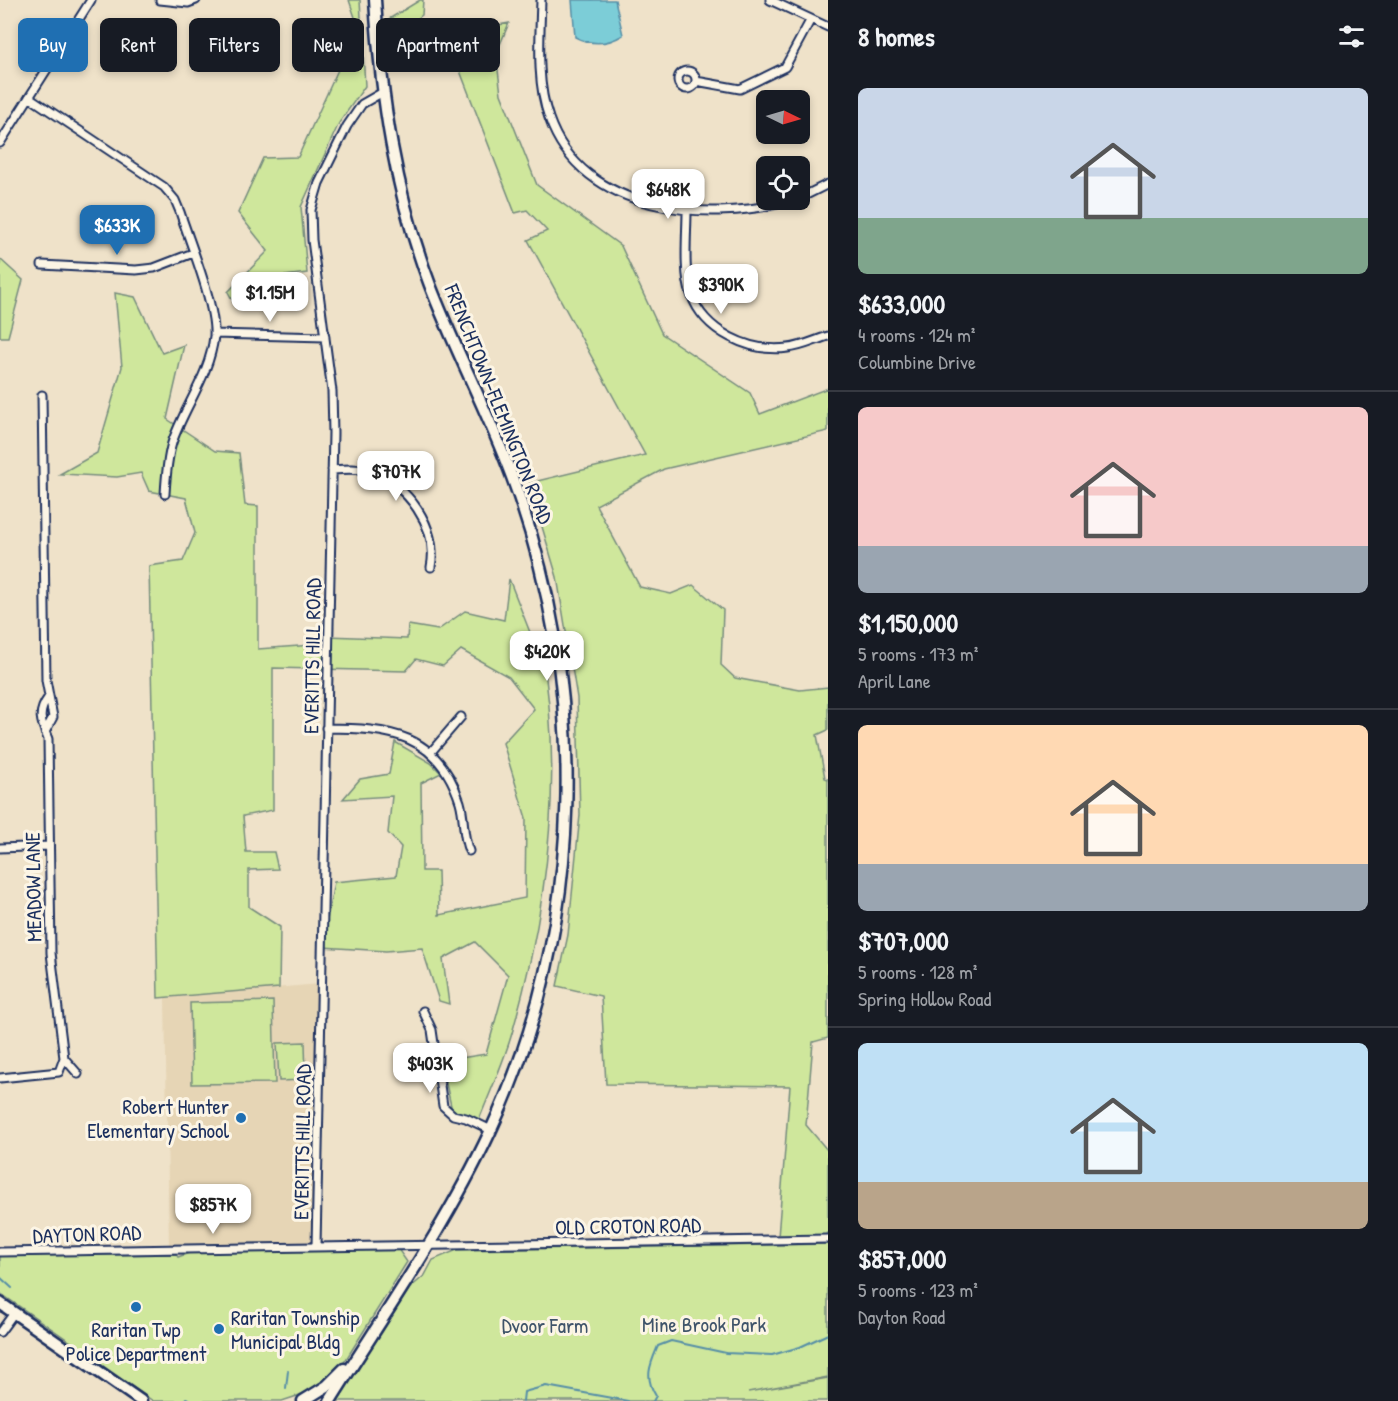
<!DOCTYPE html>
<html lang="en">
<head>
<meta charset="utf-8">
<style>
  :root { --surface:#171b24; --page:#20242c; --text:#f1f3f6; --muted:#9ea1a6; --line:#363941; --accent:#1f6fb2 }
  body { margin:0; font-family:"Patrick Hand",sans-serif; background:var(--page); color:var(--text); height:100vh; display:flex; flex-direction:column; font-size:22px; white-space:nowrap }
  * { box-sizing:border-box; margin:0 }
  p { font-size:20px; color:var(--muted) }
  .icon { flex:none; width:33px; height:33px; fill:none; stroke:currentColor; stroke-width:2; stroke-linecap:round; stroke-linejoin:round }
  .map { position:relative; flex:1; overflow:hidden }
  .side { display:flex; flex-direction:column; background:var(--surface); width:570px }
  .side>* { flex:none }
  .guide { position:absolute; left:18px; top:18px; width:570px; height:54px; display:flex; gap:12px }
  .needle { width:39px; rotate:95deg }
  .controls { position:absolute; left:756px; top:90px; display:grid; gap:12px }
  .controls a { display:grid; place-items:center; width:54px; height:54px; border-radius:9px; background:var(--surface); box-shadow:0 3px 9px #0003; font-size:30px }
  .price { position:absolute; translate:-50% -51px; padding:0 14px; border-radius:12px; background:#fff; color:#222; font-size:20px; line-height:39px; filter:drop-shadow(0 2px 3px #0008) }
  .price::after { content:''; position:absolute; left:50%; top:36px; width:18px; height:14px; margin-left:-9px; background:inherit; clip-path:polygon(0 0,100% 0,50% 100%) }
  .price.current { background:var(--accent); color:#fff }
  ul { padding:0; list-style:none }
  li { display:grid; align-content:center; gap:12px; height:318px; padding:0 30px }
  li+li { border-top:2px solid var(--line) }
  li span { display:grid; place-items:center; height:186px; border-radius:9px; color:#555 }
  li>.icon { margin-inline-start:auto }
  span .icon { width:108px; height:108px; fill:#fffc; stroke-width:1 }
  li b { font-size:26px }
  h2 { display:flex; justify-content:space-between; align-items:center; height:72px; padding:0 30px; font-size:26px }
  .tag { padding:0 21px; border-radius:9px; background:var(--surface); box-shadow:0 3px 9px #0003; font-size:21px; line-height:54px }
  .tag.current { background:var(--accent); color:#fff }
  main { display:flex; flex:1; min-height:0 }
  .map>svg:first-child { display:block }
  .built { fill:#e6d5b5 }
  .green { fill:#cfe79c; stroke:#758b7d; stroke-width:1.5 }
  .water { fill:#7ccdd7; stroke:#558ea7; stroke-width:1.5 }
  .lines { fill:none; stroke-linecap:round; stroke-linejoin:round }
  .stream { stroke:#558ea7; stroke-width:2 }
  .street-casing { stroke:#1b2f5e; stroke-width:11 }
  .secondary-casing { stroke:#1b2f5e; stroke-width:15 }
  .street { stroke:#fcf5e5; stroke-width:7 }
  .secondary { stroke:#fcf5e5; stroke-width:10 }
  .poi-dot { fill:#1f6fb2; stroke:#fcf5e5; stroke-width:2 }
  .labels { text-anchor:middle; dominant-baseline:central; stroke-width:6; stroke-linejoin:round; paint-order:stroke }
  .street-label { font-size:21px; fill:#1b2f5e; stroke:#fcf5e5 }
  .poi-label { font-size:21px; fill:#1b2f5e; stroke:#fcf5e5; text-anchor:end }
  .park-label { font-size:21px; fill:#3f546a; stroke:#fcf5e5 }
</style>
</head>
<body>
<main>
<div class="map">
<svg width="828" height="1401" viewBox="0 0 828 1401">
  <rect width="100%" height="100%" fill="#efe2c9"/>
  <filter id="ink" filterUnits="userSpaceOnUse"><feTurbulence type="fractalNoise" baseFrequency=".0167" numOctaves="2"/><feDisplacementMap in="SourceGraphic" scale="12" xChannelSelector="R" yChannelSelector="G"/><feConvolveMatrix kernelMatrix="1 2 1 2 8 2 1 2 1" color-interpolation-filters="sRGB"/></filter>
  <g filter="url(#ink)">
    <path class="built" d="M319 984 314 1239 307 1246 169 1248 165 998Z"/>
    <path class="green" d="M349 0H360L365 86 339 123 301 207 307 273 255 280 234 303 228 292 268 251 238 213 263 158 298 157 358 26Z
      M420 0H423L422 15 400 33 404 43 509 23 496 54 501 94 537 185 621 246 662 334 750 393 760 414 828 388V431L664 469 596 505 640 587 671 594 693 585 723 610 721 665 735 678 800 690 828 687V730L817 735 825 778 828 779V1038L813 1042 806 1125 828 1151V1237H778L790 1086 606 1084 601 996 557 986 568 935 580 815 577 698 557 577 529 483 645 455 528 240 547 231 527 210 515 213 450 45 393 68 389 19Z
      M0 259 23 280 8 337H0Z
      M115 293 135 297 162 353 184 345 167 419 215 451 239 453 245 505 258 506V649L327 644 328 636 407 639 408 625 438 630 465 611 504 620 509 579 533 640 540 639C564 769 549 901 514 1026 506 1058 491 1089 479 1120L453 1115 441 1061 486 1054 508 975 475 942 443 959 449 1004 439 1001 422 948 386 951 322 947 334 882 396 876 401 847 388 833 392 796 343 799 360 779 389 774 395 742 431 763 441 773 421 783 422 871H438L439 915 525 898 526 818 503 743 534 709 509 677 461 650 443 666 416 659 406 671 273 668V810L243 816 246 852H274L278 869 249 870V907L280 927 279 988 158 998 149 566 183 561 195 533 186 498 149 491 141 473 117 477 60 474 97 453 122 367Z
      M273 1001 275 1083 192 1084 190 1003Z
      M305 1042 306 1080 279 1081 277 1043Z
      M828 1244V1377L748 1392 828 1378V1401H338L410 1288 425 1275 433 1260 457 1250Z
      M329 1249H398L407 1262 340 1369 313 1389 297 1396 282 1401H153L99 1363V1358L91 1351H84L0 1293V1256L176 1254 178 1257 189 1253Z"/>
    <path class="water" d="M572 0H615L623 35C607 45 591 45 575 37Z"/>
    <g class="lines">
      <path class="stream" d="M0 1277 12 1288
        M286 1388 288 1371
        M186 1398 192 1401
        M523 1401 524 1392 546 1386 628 1401
        M653 1401 656 1396C644 1377 650 1365 658 1346L671 1341 726 1353 772 1355 800 1347 828 1334"/>
      <defs>
        <path id="street" d="M160 0 188 3 196 0
          M541 0C540 38 536 82 549 118 582 214 710 224 793 200
          M770 0 828 27
          M678 80a9 9 0 1 1 18 0a9 9 0 1 1-18 0Z
          M696 81 740 89 785 67 811 19
          M29 97 164 187 175 200 180 212C190 243 216 306 214 336 210 375 184 407 172 443 167 460 166 476 165 494
          M0 143 91 0
          M800 198 828 184
          M687 211C687 234 683 273 691 294 704 332 750 353 788 348 801 347 815 340 828 336
          M42 265 136 270 154 268 193 253
          M214 334 325 337
          M42 395 46 680 53 717 45 732
          M332 470C345 469 357 468 369 471 407 483 439 528 431 567
          M326 728C389 728 438 733 460 802 465 819 462 835 469 851
          M431 752 461 717
          M0 848 49 846
          M423 1011 432 1030 443 1106 453 1115 466 1118 491 1130
          M64 1058 78 1074
          M0 1078 59 1072 64 1058 51 953 48 739C41 722 37 713 48 698
          M316 1246 333 433 332 391 312 240 311 210 319 183 347 126 362 104 383 92
          M0 1252 828 1239
          M0 1332 14 1313"/>
        <path id="secondary" d="M0 1303 141 1401
          M303 1401 327 1386 344 1369
          M330 1401C385 1313 446 1226 490 1132 586 927 590 688 512 477 488 412 455 350 430 285 395 193 381 97 375 0"/>
      </defs>
      <use href="#street" class="street-casing"/>
      <use href="#secondary" class="secondary-casing"/>
      <use href="#street" class="street"/>
      <use href="#secondary" class="secondary"/>
    </g>
  </g>
  <g class="poi-dot">
    <circle cx="241" cy="1118" r="6"/>
    <circle cx="136" cy="1307" r="6"/>
    <circle cx="219" cy="1329" r="6"/>
  </g>
  <g class="labels">
    <g class="street-label">
      <text transform="translate(499 404) rotate(68)">FRENCHTOWN-FLEMINGTON ROAD</text>
      <text transform="translate(312 656) rotate(-89)">EVERITTS HILL ROAD</text>
      <text transform="translate(33 887) rotate(-91)">MEADOW LANE</text>
      <text transform="translate(302 1142) rotate(-89)">EVERITTS HILL ROAD</text>
      <text transform="translate(628 1226) rotate(-1)">OLD CROTON ROAD</text>
      <text transform="translate(87 1234) rotate(-2)">DAYTON ROAD</text>
    </g>
    <g class="poi-label">
      <text x="229" y="1106">Robert Hunter<tspan x="229" dy="24">Elementary School</tspan></text>
      <text x="231" y="1317" text-anchor="start">Raritan Township<tspan x="231" dy="24">Municipal Bldg</tspan></text>
      <text x="136" y="1329" text-anchor="middle">Raritan Twp<tspan x="136" dy="24">Police Department</tspan></text>
    </g>
    <g class="park-label">
      <text x="704" y="1324">Mine Brook Park</text>
      <text x="545" y="1325">Dvoor Farm</text>
    </g>
  </g>
</svg>
<div class="controls">
<a><svg class="needle" viewBox="-14 -14 28 28"><path d="M0-13l5 13h-10z" fill="#e53935"/><path d="M0 13l5-13h-10z" fill="#9ea1a6"/></svg></a>
<a><svg class="icon" aria-label="locate" viewBox="0 0 24 24"><circle cx="12" cy="12" r="6"/><path d="M12 2v4M12 18v4M2 12h4M18 12h4"/></svg></a>
</div>
<b class="price" style="left:668px;top:220px">$648K</b>
<b class="price current" style="left:117px;top:256px">$633K</b>
<b class="price" style="left:721px;top:315px">$390K</b>
<b class="price" style="left:270px;top:323px">$1.15M</b>
<b class="price" style="left:396px;top:502px">$707K</b>
<b class="price" style="left:547px;top:682px">$420K</b>
<b class="price" style="left:430px;top:1094px">$403K</b>
<b class="price" style="left:213px;top:1235px">$857K</b>
<div class="guide">
<a class="tag current">Buy</a>
<a class="tag">Rent</a>
<a class="tag">Filters</a>
<a class="tag">New</a>
<a class="tag">Apartment</a>
</div>
</div>
<section class="side">
<h2>8 homes<svg class="icon" aria-label="filters" viewBox="0 0 24 24"><path d="M4 7h16M4 17h16"/><circle cx="9" cy="7" r="2"/><circle cx="15" cy="17" r="2"/></svg></h2>
<ul>
<li><span style="background:linear-gradient(#c9d6e8 70%,#7fa58c 0)"><svg class="icon" aria-label="home" viewBox="0 0 24 24"><path d="M3 11l9-7 9 7M6 9v11h12V9"/></svg></span><div><b>$633,000</b><p>4 rooms · 124 m²</p><p>Columbine Drive</p></div></li>
<li><span style="background:linear-gradient(#f6c9c9 75%,#9aa5b1 0)"><svg class="icon" aria-label="home" viewBox="0 0 24 24"><path d="M3 11l9-7 9 7M6 9v11h12V9"/></svg></span><div><b>$1,150,000</b><p>5 rooms · 173 m²</p><p>April Lane</p></div></li>
<li><span style="background:linear-gradient(#ffd9b3 75%,#9aa5b1 0)"><svg class="icon" aria-label="home" viewBox="0 0 24 24"><path d="M3 11l9-7 9 7M6 9v11h12V9"/></svg></span><div><b>$707,000</b><p>5 rooms · 128 m²</p><p>Spring Hollow Road</p></div></li>
<li><span style="background:linear-gradient(#bfe0f5 75%,#b9a48a 0)"><svg class="icon" aria-label="home" viewBox="0 0 24 24"><path d="M3 11l9-7 9 7M6 9v11h12V9"/></svg></span><div><b>$857,000</b><p>5 rooms · 123 m²</p><p>Dayton Road</p></div></li>
</ul>
</section>
</main>
</body>
</html>
